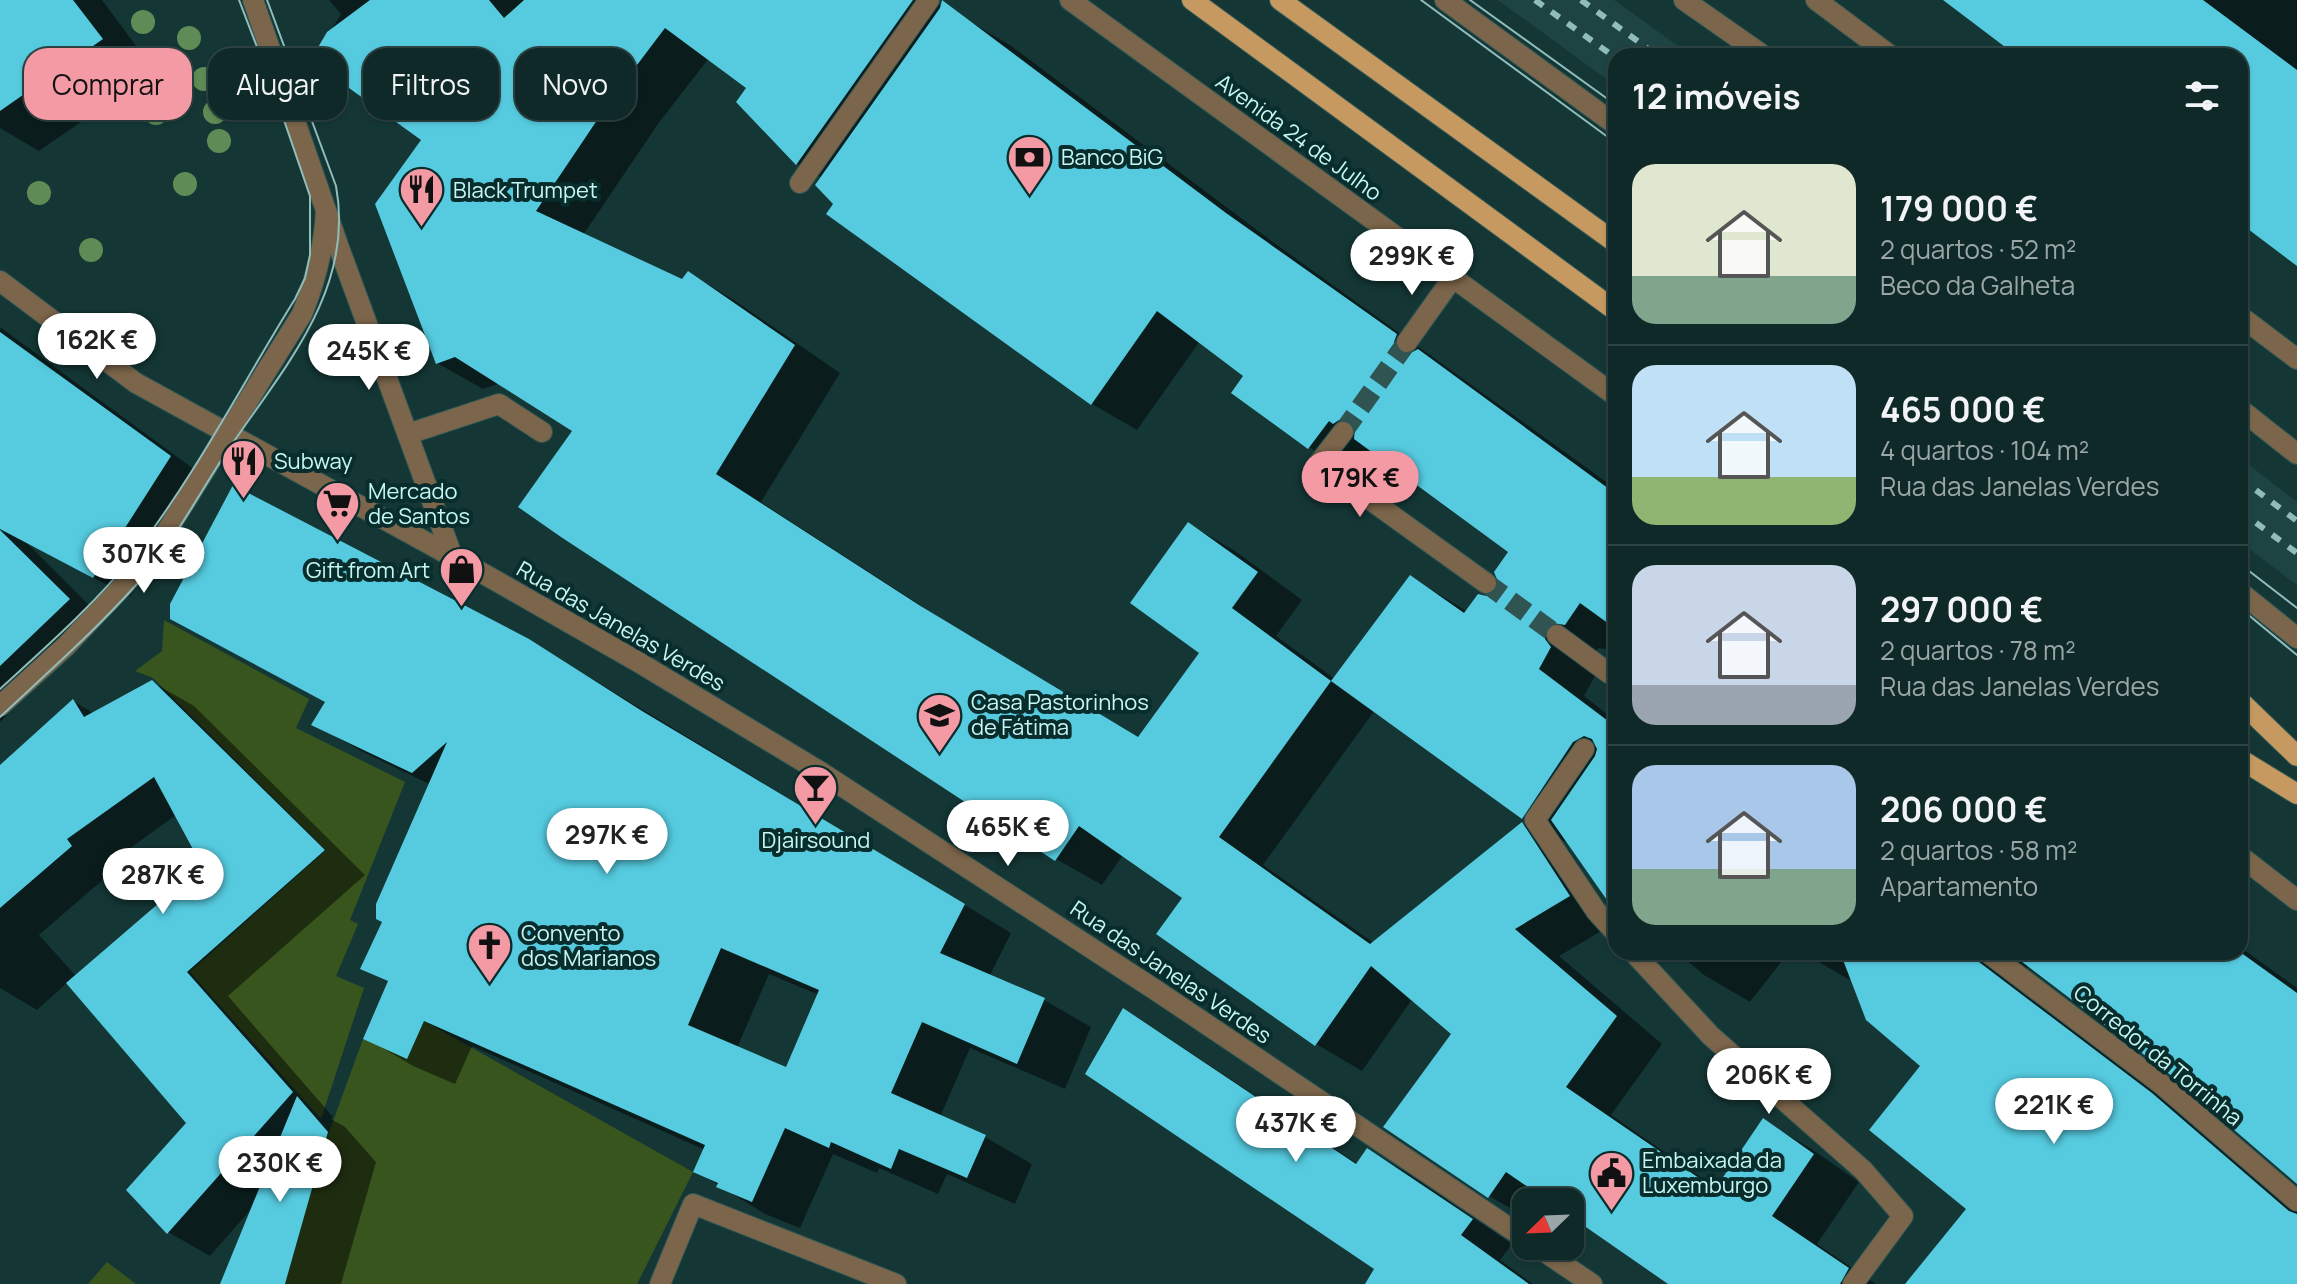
<!DOCTYPE html>
<html lang="pt">
<head>
<meta charset="utf-8">
<style>
  :root { --surface:#0f2928; --page:#183130; --text:#f1f3f6; --muted:#9ba6a8; --line:#2f4545; --accent:#f49aa5 }
  body { margin:0; font-family:Manrope,sans-serif; background:var(--page); color:var(--text); height:100vh; display:flex; flex-direction:column; font-size:30px; white-space:nowrap }
  * { box-sizing:border-box; margin:0 }
  p { font-size:26px; color:var(--muted) }
  .icon { flex:none; width:44px; height:44px; fill:none; stroke:currentColor; stroke-width:2; stroke-linecap:round; stroke-linejoin:round }
  .map { position:relative; flex:1; overflow:hidden }
  .side { position:absolute; left:1608px; top:48px; width:640px; height:912px; display:flex; flex-direction:column; background:var(--surface); border-radius:24px; box-shadow:0 2px 6px #0004,0 0 0 2px var(--line) }
  .side>* { flex:none }
  .banner { position:absolute; left:24px; top:48px; width:760px; height:72px; display:flex; gap:16px }
  .needle { width:52px; rotate:247deg }
  .fabs { position:absolute; left:1512px; top:1188px; display:grid; gap:16px }
  .fabs a { display:grid; place-items:center; width:72px; height:72px; border-radius:16px; background:var(--surface); box-shadow:0 2px 6px #0004,0 0 0 2px var(--line); font-size:40px }
  .price { position:absolute; translate:-50% -68px; padding:0 18px; border-radius:28px; background:#fff; color:#222; font-size:26px; line-height:52px; filter:drop-shadow(0 2px 4px #0008) }
  .price::after { content:''; position:absolute; left:50%; top:48px; width:24px; height:18px; margin-left:-12px; background:inherit; clip-path:polygon(0 0,100% 0,50% 100%) }
  .price.selected { background:var(--accent); color:#111 }
  ul { padding:0; list-style:none }
  li { display:flex; align-items:center; gap:24px; height:200px; padding:0 24px }
  li+li { border-top:2px solid var(--line) }
  li span { display:grid; place-items:center; flex:none; width:224px; height:160px; border-radius:24px; color:#555 }
  li>.icon { margin-inline-start:auto }
  span .icon { width:96px; height:96px; fill:#fffc; stroke-width:1 }
  li b { font-size:34px }
  h2 { display:flex; justify-content:space-between; align-items:center; height:96px; padding:0 24px; font-size:34px }
  .chip { padding:0 28px; border-radius:24px; background:var(--surface); box-shadow:0 2px 6px #0004,0 0 0 2px var(--line); font-size:28px; line-height:72px }
  .chip.selected { background:var(--accent); color:#111 }
  .map>svg:first-child { display:block }
  .built { fill:#1d4443 }
  .green { fill:#39551e }
  .shadow { fill:#0007; fill-rule:evenodd }
  .building { fill:#56cbe0; fill-rule:evenodd }
  .lines { fill:none; stroke-linecap:round; stroke-linejoin:round }
  .minor-tunnel { stroke:#2f5452; stroke-width:20; stroke-dasharray:20 10; stroke-linecap:butt }
  .service-casing { stroke:#305654; stroke-width:22 }
  .minor-casing { stroke:#305654; stroke-width:22 }
  .tertiary-casing { stroke:#305654; stroke-width:22 }
  .primary-casing { stroke:#305654; stroke-width:22 }
  .service { stroke:#7c664b; stroke-width:20 }
  .minor { stroke:#7c664b; stroke-width:20 }
  .tertiary { stroke:#7c664b; stroke-width:20 }
  .primary { stroke:#c69960; stroke-width:20 }
  .tram { stroke:#90bdbb; stroke-width:2 }
  .rail { stroke:#90bdbb; stroke-width:6; stroke-dasharray:10 10; stroke-linecap:butt }
  .tree { fill:#5f8c56 }
  .labels { text-anchor:middle; dominant-baseline:central; stroke-width:8; stroke-linejoin:round; paint-order:stroke }
  .street-label { font-size:22px; fill:#c5f7f4; stroke:#082d2c }
  .poi-label { font-size:22px; fill:#c5f7f4; stroke:#082d2c; text-anchor:start }
</style>
</head>
<body>
<div class="map">
<svg width="2297" height="1284" viewBox="0 0 2297 1284">
  <rect width="100%" height="100%" fill="#143736"/>
  <path class="built" d="M1498 0H1614L1692 56H1616V86Z
    M2240 458 2297 502V585L2240 542Z"/>
  <path class="green" d="M164 620 309 699 296 728 405 782 350 920 358 924 336 976 364 988 321 1119 190 972 326 850 153 678 135 671 162 651Z
    M424 1021 693 1172 637 1284H280L324 1146 363 1039 407 1058Z
    M107 1262 136 1284H88Z"/>
  <path class="shadow" d="M0 0H102L155 71 39 151 0 128Z
    M329 0H933L962 22 964 18 1010 45 1273 242 1616 489V644L1611 650 1599 648 1592 654 1596 674 1584 696 1616 721V910L1571 845 1523 818 1375 710 1263 865 1374 943 1523 824 1569 851 1615 923 1559 956 1662 1044 1611 1115 1718 1189 1764 1121 1810 1148 1859 1182 1817 1244 1876 1284H1673L1570 1213V1202L1551 1200 1549 1202H1526V1217L1489 1196 1454 1034 1413 998 1362 1071 1316 1044 1159 933 1184 898 1123 855 1102 885 1056 859 575 430 500 383 483 389 437 363 424 140 316 55 341 14ZM709 58 749 87 739 102 798 164 822 178 836 204 1092 404 1137 430 1200 341 1246 375 1309 447 1355 474 1372 451 1511 552 1499 591 1468 612 1411 577 1335 679 1276 636 1302 600 1235 551 1189 524 1201 653 1139 739 965 634 761 502 840 373 734 300 689 273 682 282 583 235 658 124Z
    M1946 0H2297V263L2240 221V56H2021Z
    M0 327 206 478 130 597 26 542 105 621 0 722Z
    M528 640 1011 933 989 977 1044 1000 1091 1027 1065 1089 970 1048 940 1117 985 1137 1032 1164 1015 1204 947 1174 938 1194 879 1168 877 1173 833 1154 800 1228 765 1214 696 1171 705 1150 472 1046 455 1084 413 1066 366 1038 390 983 363 968 384 922 431 785 361 751 314 724ZM769 974 819 995 787 1070 737 1048Z
    M152 682 194 706 365 875 228 996 333 1117 331 1119 345 1127 376 1162 341 1284H222L253 1207 210 1256 168 1232 188 1123 68 982 37 1010 0 988V767L73 701 95 714ZM176 815 204 866 76 976 39 935 113 871 108 864Z
    M2240 947 2297 988V1181L2170 1072 2031 966 2023 969 2297 1207V1284H1908L1969 1208 1923 1066 1852 977 1850 980 1801 952H2006L2011 955 2010 952H2240Z
    M1677 952H1789L1750 1002 1704 975Z
    M1124 1011 1164 1035 1358 1164 1368 1150 1409 1174 1512 1244 1500 1260 1533 1284H1367L1377 1269Z"/>
  <path class="building" d="M0 0H73L103 39 0 111Z
    M370 0H489L504 18 524 0H913L796 165 736 102 746 88 665 28 612 98 536 211 682 279 688 271 795 345 716 474 919 605 1138 737 1199 653 1130 603 1188 522 1258 572 1232 608 1331 681 1219 837 1370 944 1522 822 1570 896 1515 929 1617 1016 1566 1087 1715 1189 1763 1118 1814 1154 1772 1216 1849 1268 1840 1284H1668L1570 1216V1202H1550L1506 1172 1488 1198 1383 1127 1451 1034 1371 966 1315 1046 1156 934 1182 898 1079 826 1055 861 561 537 518 507 572 431 455 357 436 364 375 204 421 140 331 75 313 56 327 32Z
    M942 0 1226 213 1397 334 1394 342 1399 352 1407 355 1418 349 1616 494V629L1580 603 1565 625 1553 623 1546 628 1545 639 1551 647 1539 669 1616 727V913L1551 820 1595 756 1597 749 1592 739 1584 736 1573 742 1522 819 1331 681 1410 575 1464 613 1478 594 1486 596 1496 591 1499 584 1494 572 1508 552 1354 439 1355 428 1350 421 1339 420 1333 424 1329 421 1308 449 1231 393 1243 376 1157 311 1091 405 826 214 833 204 815 185 940 8Z
    M1943 0H2203L2297 70V266L2240 223V56H2017Z
    M0 332 171 456 93 578 0 529Z
    M233 485 529 639 642 711 965 904 940 953 1045 998 1017 1064 922 1022 891 1093 986 1135 967 1178 899 1149 891 1169 831 1142 829 1148 785 1128 752 1202 716 1187 718 1183 693 1172 705 1145 424 1021 407 1059 363 1039 388 981 360 969 382 922 376 919V904L447 742 412 773 311 725 325 702 170 619V604ZM721 948 819 990 786 1067 688 1025Z
    M0 530 70 599 0 666Z
    M152 680 325 850 187 972 293 1092 167 1234 126 1190 186 1123 66 983 202 866 154 777 67 839 72 846 0 908V765L73 699 84 717Z
    M1840 952H1974L1979 962 2152 1093 2289 1211 2297 1214V1284H1905L1966 1209 1869 1130 1920 1066 1866 1020Z
    M2009 952H2240L2297 993V1184L2168 1073Z
    M1123 1008 1356 1164 1367 1148 1473 1219 1461 1235 1529 1284H1365L1374 1269 1085 1074Z
    M297 1096 328 1132 285 1284H220Z"/>
  <g class="lines">
    <path class="minor-tunnel" d="M1343 432 1407 342
      M1486 583 1557 635"/>
    <defs>
      <path id="service" d="M1445 0 1616 125
        M1816 0 1891 56
        M800 183 929 0
        M2240 316 2297 359
        M408 434 499 404 542 432
        M2240 592 2297 638
        M660 1284 693 1204 896 1284"/>
      <path id="minor" d="M1070 0 1616 396
        M1407 342 1452 279
        M1343 432 1319 463 1486 583
        M1557 635 1610 674
        M1584 749 1535 820 1596 911 1616 933
        M2240 856 2297 900
        M1633 952 1711 1036 1863 1170 1903 1216 1853 1284
        M1987 952 2160 1083 2297 1201"/>
      <path id="tertiary" d="M253 0 338 245 453 558
        M1684 0 1764 56
        M0 281 136 383 484 574 640 663 819 771 1157 991 1526 1239
        M2240 409 2297 454
        M0 706 66 646 123 586 163 537 302 314C316 280 324 248 326 211
        M1536 1246 1592 1284"/>
      <path id="primary" d="M1192 0 1616 311
        M1280 0 1616 243
        M2240 701 2297 756
        M2240 759 2297 794"/>
    </defs>
    <use href="#service" class="service-casing"/>
    <use href="#minor" class="minor-casing"/>
    <use href="#tertiary" class="tertiary-casing"/>
    <use href="#primary" class="primary-casing"/>
    <use href="#service" class="service"/>
    <use href="#minor" class="minor"/>
    <use href="#tertiary" class="tertiary"/>
    <use href="#primary" class="primary"/>
    <path class="tram" d="M1421 0 1616 143
      M1470 0 1616 105
      M2240 564 2297 608
      M2240 608 2297 655
      M0 689C46 647 94 605 133 556 195 476 242 384 295 299L305 278 310 255V196L275 94 239 0
      M0 717C46 674 94 632 136 585 170 548 195 501 222 459 277 375 356 294 336 186L267 0"/>
    <path class="rail" d="M1535 0 1616 58
      M1581 0 1658 56
      M2240 478 2297 521
      M2240 511 2297 553"/>
  </g>
  <g class="tree">
    <circle cx="143" cy="22" r="12"/>
    <circle cx="189" cy="38" r="12"/>
    <circle cx="204" cy="79" r="12"/>
    <circle cx="130" cy="93" r="12"/>
    <circle cx="215" cy="112" r="12"/>
    <circle cx="156" cy="113" r="12"/>
    <circle cx="219" cy="141" r="12"/>
    <circle cx="185" cy="184" r="12"/>
    <circle cx="39" cy="193" r="12"/>
    <circle cx="91" cy="250" r="12"/>
  </g>
  <defs>
    <symbol id="bank-pin" viewBox="-11 -11 22 30"><path d="M0 17L-7.5 6A9.5 9.5 0 1 1 7.5 6Z" fill="#f49aa5" stroke="#082d2c"/><path d="M-6-4H6V4H-6ZM0-2.3a2.3 2.3 0 1 0 0 4.6a2.3 2.3 0 1 0 0-4.6Z" fill="#111"/></symbol>
    <symbol id="restaurant-pin" viewBox="-11 -11 22 30"><path d="M0 17L-7.5 6A9.5 9.5 0 1 1 7.5 6Z" fill="#f49aa5" stroke="#082d2c"/><path d="M-5-6h1v4h1v-4h1v4h1v-4h1v5L-1.5 .5V6h-2V.5L-5-1ZM5-6V6H3V1.5H1.5Q1.5-4 5-6Z" fill="#111"/></symbol>
    <symbol id="supermarket-pin" viewBox="-11 -11 22 30"><path d="M0 17L-7.5 6A9.5 9.5 0 1 1 7.5 6Z" fill="#f49aa5" stroke="#082d2c"/><path d="M-6-5.5h2.5l.6 2H6L4.5 2H-2.5L-4.4-4H-6ZM-1.5 3.2a1.3 1.3 0 1 0 .1 0ZM3 3.2a1.3 1.3 0 1 0 .1 0Z" fill="#111"/></symbol>
    <symbol id="shop-pin" viewBox="-11 -11 22 30"><path d="M0 17L-7.5 6A9.5 9.5 0 1 1 7.5 6Z" fill="#f49aa5" stroke="#082d2c"/><path d="M-5-2.5h2.3a2.7 3.5 0 0 1 5.4 0H5L5.5 6h-11ZM-1.5-2.5h3a1.5 2.3 0 0 0-3 0Z" fill="#111"/></symbol>
    <symbol id="school-pin" viewBox="-11 -11 22 30"><path d="M0 17L-7.5 6A9.5 9.5 0 1 1 7.5 6Z" fill="#f49aa5" stroke="#082d2c"/><path d="M0-5L7-2L0 1L-7-2ZM-4 1L0 2.5L4 1V4Q0 6-4 4Z" fill="#111"/></symbol>
    <symbol id="bar-pin" viewBox="-11 -11 22 30"><path d="M0 17L-7.5 6A9.5 9.5 0 1 1 7.5 6Z" fill="#f49aa5" stroke="#082d2c"/><path d="M-6-5H6L.8 .8V4.5H3.5V6h-7V4.5H-.8V.8Z" fill="#111"/></symbol>
    <symbol id="church-pin" viewBox="-11 -11 22 30"><path d="M0 17L-7.5 6A9.5 9.5 0 1 1 7.5 6Z" fill="#f49aa5" stroke="#082d2c"/><path d="M-1.2-6h2.4v3.5h3.3v2.4h-3.3V6h-2.4V-.1h-3.3v-2.4h3.3Z" fill="#111"/></symbol>
    <symbol id="civic-pin" viewBox="-11 -11 22 30"><path d="M0 17L-7.5 6A9.5 9.5 0 1 1 7.5 6Z" fill="#f49aa5" stroke="#082d2c"/><path d="M-.6-6.5H3V-4.5H.6V-3L4-1V1h2V6H-6V1h2V-1L-.6-3ZM-1.2 2.5V6h2.4V2.5Z" fill="#111"/></symbol>
  </defs>
  <g fill-rule="evenodd">
    <use href="#bank-pin" x="1004" y="132" width="51" height="69"/>
    <use href="#restaurant-pin" x="396" y="164" width="51" height="69"/>
    <use href="#restaurant-pin" x="218" y="436" width="51" height="69"/>
    <use href="#supermarket-pin" x="312" y="478" width="51" height="69"/>
    <use href="#shop-pin" x="436" y="544" width="51" height="69"/>
    <use href="#school-pin" x="914" y="690" width="51" height="69"/>
    <use href="#bar-pin" x="790" y="762" width="51" height="69"/>
    <use href="#church-pin" x="464" y="920" width="51" height="69"/>
    <use href="#civic-pin" x="1586" y="1148" width="51" height="69"/>
  </g>
  <g class="labels">
    <g class="street-label">
      <text transform="translate(1299 137) rotate(36)">Avenida 24 de Julho</text>
      <text transform="translate(621 626) rotate(30)">Rua das Janelas Verdes</text>
      <text transform="translate(1171 972) rotate(34)">Rua das Janelas Verdes</text>
      <text transform="translate(2158 1055) rotate(39)">Corredor da Torrinha</text>
    </g>
    <g class="poi-label">
      <text x="1061" y="157">Banco BiG</text>
      <text x="453" y="190">Black Trumpet</text>
      <text x="274" y="461">Subway</text>
      <text x="368" y="491">Mercado<tspan x="368" dy="25">de Santos</tspan></text>
      <text x="430" y="570" text-anchor="end">Gift from Art</text>
      <text x="971" y="702">Casa Pastorinhos<tspan x="971" dy="25">de Fátima</tspan></text>
      <text x="816" y="840" text-anchor="middle">Djairsound</text>
      <text x="521" y="933">Convento<tspan x="521" dy="25">dos Marianos</tspan></text>
      <text x="1642" y="1160">Embaixada da<tspan x="1642" dy="25">Luxemburgo</tspan></text>
    </g>
  </g>
</svg>
<div class="fabs">
<a><svg class="needle" viewBox="-14 -14 28 28"><path d="M0-13l5 13h-10z" fill="#e53935"/><path d="M0 13l5-13h-10z" fill="#9ba6a8"/></svg></a>
</div>
<b class="price" style="left:1412px;top:297px">299K €</b>
<b class="price" style="left:97px;top:381px">162K €</b>
<b class="price" style="left:369px;top:392px">245K €</b>
<b class="price selected" style="left:1360px;top:519px">179K €</b>
<b class="price" style="left:144px;top:595px">307K €</b>
<b class="price" style="left:1008px;top:868px">465K €</b>
<b class="price" style="left:607px;top:876px">297K €</b>
<b class="price" style="left:163px;top:916px">287K €</b>
<b class="price" style="left:1769px;top:1116px">206K €</b>
<b class="price" style="left:2054px;top:1146px">221K €</b>
<b class="price" style="left:1296px;top:1164px">437K €</b>
<b class="price" style="left:280px;top:1204px">230K €</b>
<div class="banner">
<a class="chip selected">Comprar</a>
<a class="chip">Alugar</a>
<a class="chip">Filtros</a>
<a class="chip">Novo</a>
</div>
<section class="side">
<h2>12 imóveis<svg class="icon" aria-label="filters" viewBox="0 0 24 24"><path d="M4 7h16M4 17h16"/><circle cx="9" cy="7" r="2"/><circle cx="15" cy="17" r="2"/></svg></h2>
<ul>
<li><span style="background:linear-gradient(#dfe7d0 70%,#7fa58c 0)"><svg class="icon" aria-label="home" viewBox="0 0 24 24"><path d="M3 11l9-7 9 7M6 9v11h12V9"/></svg></span><div><b>179 000 €</b><p>2 quartos · 52 m²</p><p>Beco da Galheta</p></div></li>
<li><span style="background:linear-gradient(#bfe0f5 70%,#8fb573 0)"><svg class="icon" aria-label="home" viewBox="0 0 24 24"><path d="M3 11l9-7 9 7M6 9v11h12V9"/></svg></span><div><b>465 000 €</b><p>4 quartos · 104 m²</p><p>Rua das Janelas Verdes</p></div></li>
<li><span style="background:linear-gradient(#c9d6e8 75%,#9aa5b1 0)"><svg class="icon" aria-label="home" viewBox="0 0 24 24"><path d="M3 11l9-7 9 7M6 9v11h12V9"/></svg></span><div><b>297 000 €</b><p>2 quartos · 78 m²</p><p>Rua das Janelas Verdes</p></div></li>
<li><span style="background:linear-gradient(#a9c7e8 65%,#7fa58c 0)"><svg class="icon" aria-label="home" viewBox="0 0 24 24"><path d="M3 11l9-7 9 7M6 9v11h12V9"/></svg></span><div><b>206 000 €</b><p>2 quartos · 58 m²</p><p>Apartamento</p></div></li>
</ul>
</section>
</div>
</body>
</html>
